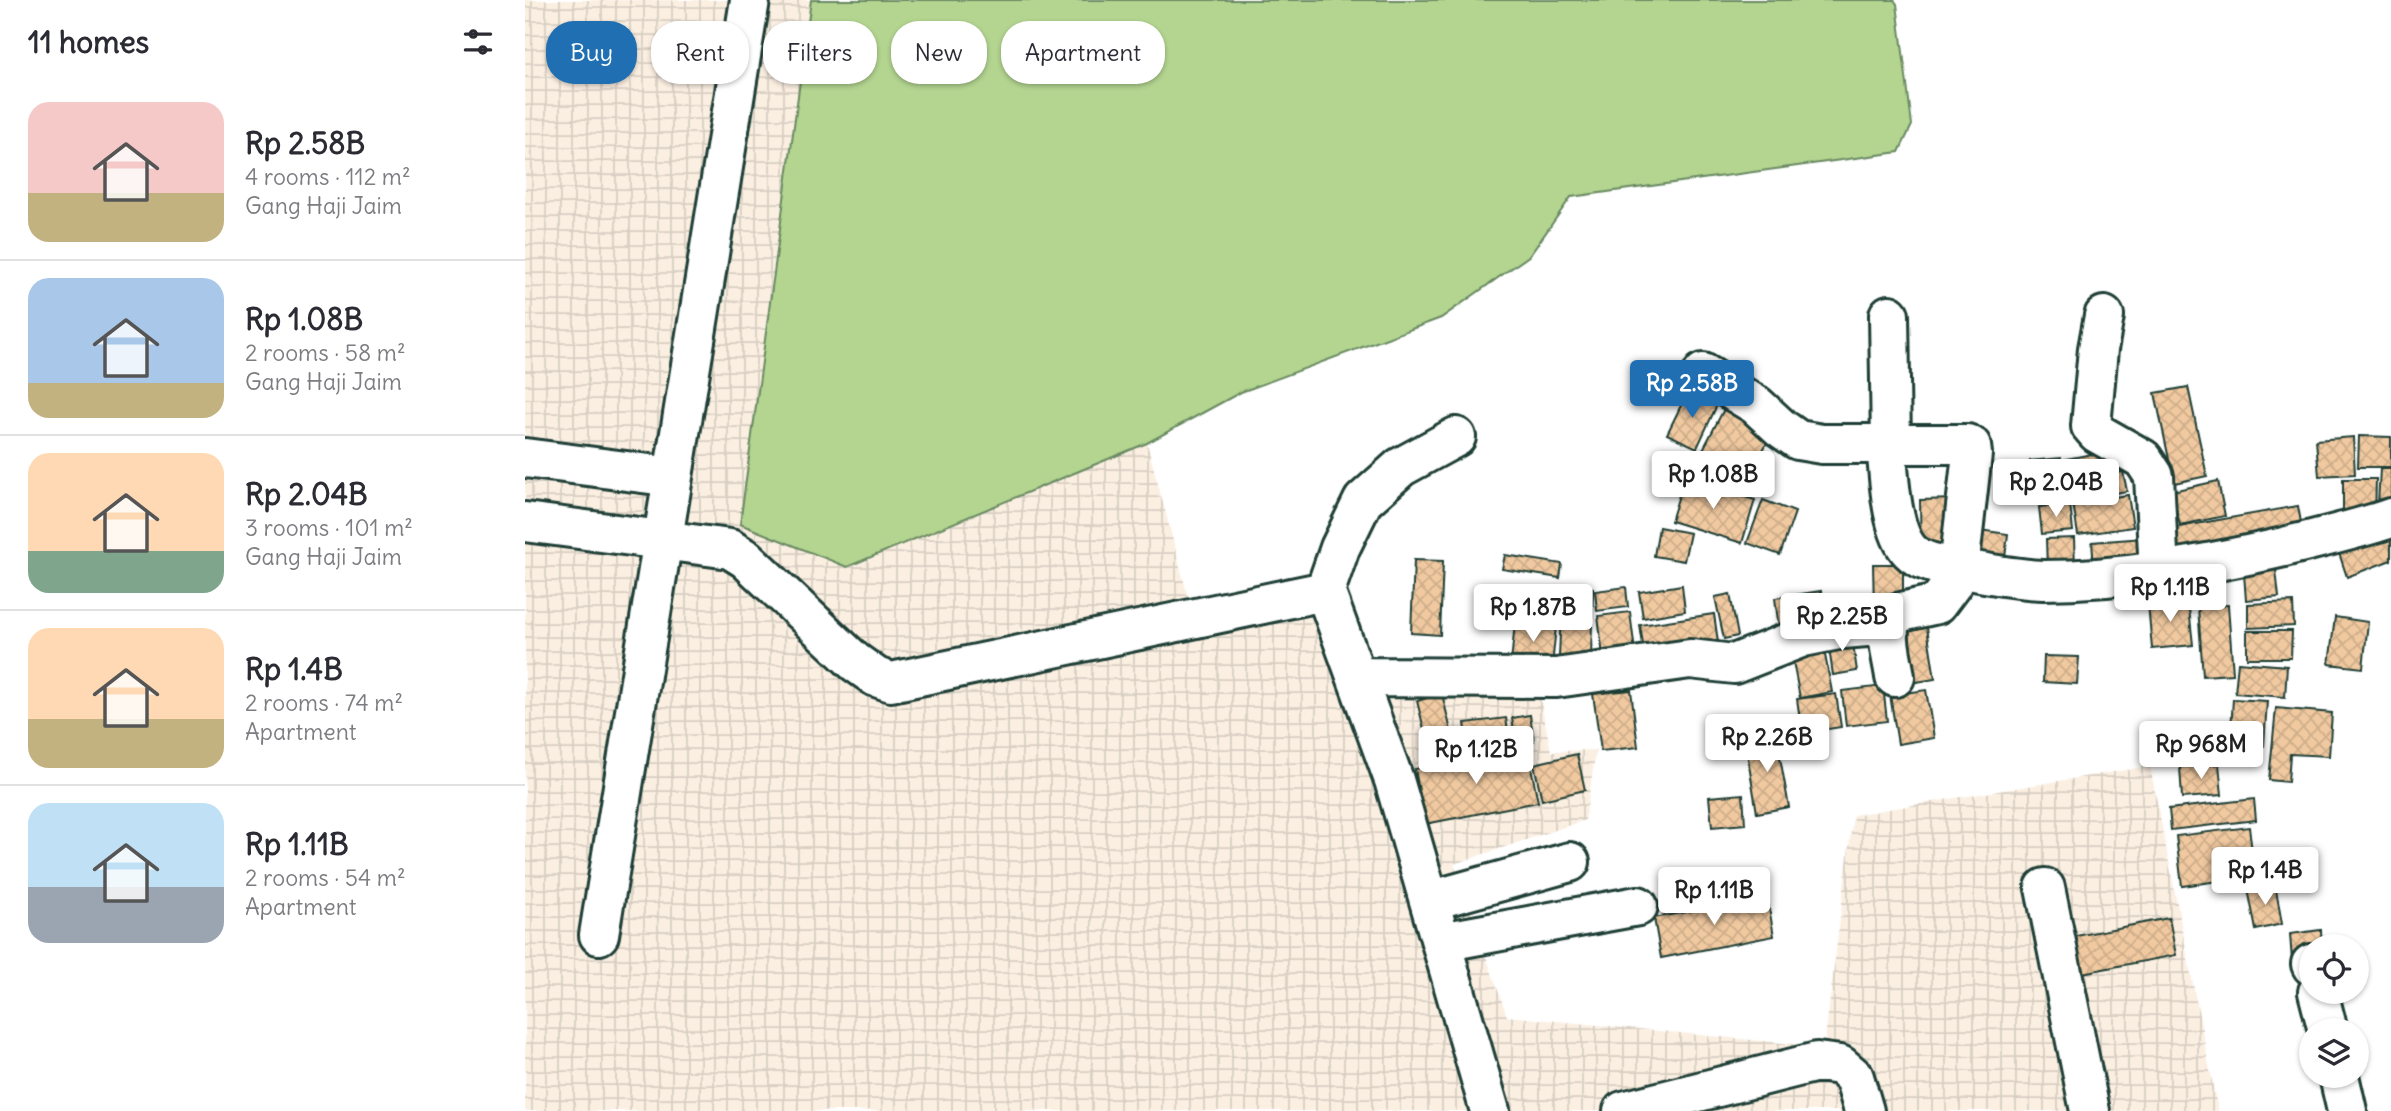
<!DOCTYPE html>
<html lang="en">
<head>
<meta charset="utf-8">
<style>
  :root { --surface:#fff; --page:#f7f7f7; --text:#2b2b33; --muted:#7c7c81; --line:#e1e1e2; --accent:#1f6fb2 }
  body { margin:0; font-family:Delius,sans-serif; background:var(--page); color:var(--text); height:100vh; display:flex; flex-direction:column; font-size:26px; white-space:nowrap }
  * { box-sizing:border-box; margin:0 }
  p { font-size:23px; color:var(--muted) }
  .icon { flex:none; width:38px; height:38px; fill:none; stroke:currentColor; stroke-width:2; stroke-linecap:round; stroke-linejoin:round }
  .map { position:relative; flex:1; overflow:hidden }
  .panel { display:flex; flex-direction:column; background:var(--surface); width:525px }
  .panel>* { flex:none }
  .top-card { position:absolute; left:21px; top:21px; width:665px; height:63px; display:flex; gap:14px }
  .fabs { position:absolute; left:1774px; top:934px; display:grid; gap:14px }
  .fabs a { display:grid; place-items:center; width:70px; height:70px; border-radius:50%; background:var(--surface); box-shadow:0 2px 5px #0004; font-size:35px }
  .price { position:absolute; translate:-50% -60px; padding:0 16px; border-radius:7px; background:#fff; color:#222; font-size:23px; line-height:46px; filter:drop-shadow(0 2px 4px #0008) }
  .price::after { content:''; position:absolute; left:50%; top:42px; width:21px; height:16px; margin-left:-10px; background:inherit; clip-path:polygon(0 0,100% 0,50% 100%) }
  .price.active { background:var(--accent); color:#fff }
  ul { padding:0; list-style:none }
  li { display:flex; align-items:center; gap:21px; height:175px; padding:0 28px }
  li+li { border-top:2px solid var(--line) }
  li span { display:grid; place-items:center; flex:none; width:196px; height:140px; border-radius:21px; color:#555 }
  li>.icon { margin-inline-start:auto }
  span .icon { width:84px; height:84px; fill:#fffc; stroke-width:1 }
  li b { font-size:30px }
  h2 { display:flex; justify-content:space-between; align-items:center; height:84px; padding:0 28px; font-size:30px }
  .tag { padding:0 24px; border-radius:28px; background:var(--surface); box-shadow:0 2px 5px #0004; font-size:24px; line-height:63px }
  .tag.active { background:var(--accent); color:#fff }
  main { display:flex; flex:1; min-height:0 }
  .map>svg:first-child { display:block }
  .industrial { fill:url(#industrial-grid) }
  .grass { fill:#b3d590; stroke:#698962; stroke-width:2 }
  .building { fill:url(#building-cross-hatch); stroke:#1f3d34; stroke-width:2 }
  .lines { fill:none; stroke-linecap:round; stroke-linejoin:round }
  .minor-casing { stroke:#1f3d34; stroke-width:44 }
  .minor { stroke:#fff; stroke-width:38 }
</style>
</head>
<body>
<main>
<section class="panel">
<h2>11 homes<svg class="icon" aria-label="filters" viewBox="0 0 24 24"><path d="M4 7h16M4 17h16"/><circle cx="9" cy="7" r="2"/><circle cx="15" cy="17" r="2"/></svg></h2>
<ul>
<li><span style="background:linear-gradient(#f6c9c9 65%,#c2b280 0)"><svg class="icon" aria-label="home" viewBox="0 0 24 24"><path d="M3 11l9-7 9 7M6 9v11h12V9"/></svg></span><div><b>Rp 2.58B</b><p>4 rooms · 112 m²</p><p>Gang Haji Jaim</p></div></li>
<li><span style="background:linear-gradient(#a9c7e8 75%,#c2b280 0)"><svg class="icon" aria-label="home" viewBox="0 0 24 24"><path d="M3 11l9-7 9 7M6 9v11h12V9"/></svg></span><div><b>Rp 1.08B</b><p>2 rooms · 58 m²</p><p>Gang Haji Jaim</p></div></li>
<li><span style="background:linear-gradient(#ffd9b3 70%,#7fa58c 0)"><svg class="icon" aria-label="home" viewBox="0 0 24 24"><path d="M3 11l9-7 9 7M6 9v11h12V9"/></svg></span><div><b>Rp 2.04B</b><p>3 rooms · 101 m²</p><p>Gang Haji Jaim</p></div></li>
<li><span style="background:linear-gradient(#ffd9b3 65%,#c2b280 0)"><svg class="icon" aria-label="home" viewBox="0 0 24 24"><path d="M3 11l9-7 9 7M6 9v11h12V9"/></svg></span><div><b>Rp 1.4B</b><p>2 rooms · 74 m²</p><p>Apartment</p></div></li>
<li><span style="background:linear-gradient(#bfe0f5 60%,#9aa5b1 0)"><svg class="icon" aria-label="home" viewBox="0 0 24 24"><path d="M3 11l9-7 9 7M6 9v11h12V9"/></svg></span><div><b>Rp 1.11B</b><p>2 rooms · 54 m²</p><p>Apartment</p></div></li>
</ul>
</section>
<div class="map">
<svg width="1866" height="1111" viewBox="0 0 1866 1111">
  <defs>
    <pattern id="industrial-grid" width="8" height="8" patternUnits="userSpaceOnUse" patternTransform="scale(1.75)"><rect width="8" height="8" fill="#fbefe2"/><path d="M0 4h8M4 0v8" fill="none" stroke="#d7cec2"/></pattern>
    <pattern id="building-cross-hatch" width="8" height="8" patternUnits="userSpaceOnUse" patternTransform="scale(1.75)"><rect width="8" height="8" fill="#f1c9a0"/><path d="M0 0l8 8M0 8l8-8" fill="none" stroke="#ceae8a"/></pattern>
  </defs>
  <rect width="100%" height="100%" fill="#fff"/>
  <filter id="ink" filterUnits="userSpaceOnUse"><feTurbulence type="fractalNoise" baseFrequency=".0143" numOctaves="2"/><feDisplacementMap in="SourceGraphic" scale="14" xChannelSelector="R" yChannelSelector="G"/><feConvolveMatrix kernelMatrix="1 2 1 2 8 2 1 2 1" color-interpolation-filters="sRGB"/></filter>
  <g filter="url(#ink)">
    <path class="industrial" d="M0 0H286L215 524 322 567 622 443 664 600 776 594 807 668 1014 693 1026 751 1071 750 1060 820 929 864 982 1016 1299 1047 1328 815 1625 766 1693 1111H0Z"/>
    <path class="grass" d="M286 0H1369L1372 4 1387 125 1374 152 1046 197 1005 255 916 318 716 392 622 443 322 567 215 524Z"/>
    <path class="building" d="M1663 387 1682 476 1649 483 1630 393Z
      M1163 391 1192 405 1172 448 1142 434Z
      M1199 409 1247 433 1219 487 1171 463Z
      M1834 436 1866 437V467H1833Z
      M1828 437 1830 474 1794 476 1791 440Z
      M1578 452 1580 470 1544 476 1541 459Z
      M1536 458 1541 499 1510 502 1505 461Z
      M1855 469H1866V505L1853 504Z
      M1598 472 1602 491 1548 500 1545 481Z
      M1159 479 1230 500 1217 543 1146 521Z
      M1818 479H1851L1850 519H1818Z
      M1693 481 1700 516 1655 525 1647 491Z
      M1603 495 1608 527 1553 535 1548 503Z
      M1430 499 1431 557 1396 558 1395 500Z
      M1238 500 1270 512 1255 555 1222 543Z
      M1545 504 1548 531 1517 534 1514 507Z
      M1773 506 1779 539 1642 563 1637 530Z
      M1134 527 1165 533 1159 561 1129 556Z
      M1440 528 1483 534 1478 573 1435 568Z
      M1866 530V560L1822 577 1813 550Z
      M1549 538 1550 567 1522 568 1521 539Z
      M1619 538 1621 564 1569 567 1567 542Z
      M980 555 1037 564 1035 578 977 569Z
      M889 560 918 561 915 635 886 633Z
      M1348 564H1378V609H1349Z
      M1751 570 1754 597 1721 600 1719 574Z
      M1157 585 1160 611 1118 618 1114 592Z
      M1037 587 1068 588 1066 658 1034 657Z
      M1101 587 1103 607 1072 611 1070 591Z
      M1296 591 1302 630 1255 636 1250 598Z
      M1205 594 1213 636 1199 639 1190 597Z
      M1663 599 1668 645 1627 649 1623 603Z
      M1768 602 1769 626 1723 628V604Z
      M1703 605 1708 674 1678 676 1673 607Z
      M1105 612 1110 652 1078 656 1073 616Z
      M1189 614 1193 642 1119 652 1115 625Z
      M1810 617 1843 622 1838 668 1804 664Z
      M1401 621 1410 679 1379 684 1370 626Z
      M990 622 1031 626 1027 667 986 663Z
      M1326 631 1332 671 1308 675 1302 635Z
      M1722 631H1767L1766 658H1722Z
      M1297 639 1307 692 1275 698 1265 646Z
      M1519 656 1554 657 1552 684 1518 682Z
      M1713 662 1762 666 1760 697 1710 693Z
      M1358 686 1362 721 1321 726 1317 691Z
      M1106 690 1113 747 1076 751 1068 694Z
      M1401 690 1409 738 1373 744 1365 695Z
      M917 694 927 735 902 741 892 701Z
      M1311 694 1316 727 1277 733 1272 699Z
      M1708 699 1742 701 1739 746 1705 745Z
      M1751 708 1807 713 1804 756 1765 754 1763 782 1744 780Z
      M1005 715 1009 741 991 743 987 718Z
      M981 718 985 745 944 751 940 723Z
      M1251 735 1264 807 1232 813 1220 740Z
      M1002 747 1013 802 900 824 890 769Z
      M1052 754 1060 790 1017 800 1009 764Z
      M1694 764 1697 795 1657 798 1655 767Z
      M1218 794 1220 824 1187 827 1184 797Z
      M1729 799 1731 820 1646 830 1644 809Z
      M1724 827 1730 876 1657 886 1651 836Z
      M1750 884 1757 924 1731 930 1723 889Z
      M1242 897 1249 936 1136 958 1129 918Z
      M1644 918 1651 955 1557 973 1551 936Z
      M1796 930 1797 947H1787V959L1767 961 1765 934Z"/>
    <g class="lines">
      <defs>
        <path id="minor" d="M1364 315 1366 444
          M1579 316 1573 349 1566 426 1572 433 1618 459 1629 476 1634 572
          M1178 373 1231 405 1256 428 1273 440 1297 444H1361C1364 472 1365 530 1385 551 1397 564 1422 566 1439 569 1465 574 1491 579 1518 580 1599 580 1680 565 1759 547 1794 538 1831 530 1866 518
          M931 437 876 467 838 501 815 548 800 591 869 780 965 1111
          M1361 444H1442L1446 446 1447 454 1434 568 1427 584 1412 604 1372 613C1356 626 1368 659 1370 677
          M0 458 148 477
          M0 522 205 549 221 559 330 662 351 677 366 682 800 591
          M832 677 1031 678 1165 659 1209 664 1278 637 1318 629 1364 625
          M1520 888 1565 1111
          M904 901 1045 862
          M74 935 225 0
          M916 942 1113 906
          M1786 964 1787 966
          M1793 992 1803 1031
          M1814 1076 1822 1111
          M1098 1111 1292 1062 1315 1065 1329 1077 1339 1111"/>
      </defs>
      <use href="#minor" class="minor-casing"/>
      <use href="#minor" class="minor"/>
    </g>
  </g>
</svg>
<div class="fabs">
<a><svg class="icon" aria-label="locate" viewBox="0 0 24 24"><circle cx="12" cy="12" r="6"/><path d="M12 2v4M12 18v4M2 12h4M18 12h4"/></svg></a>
<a><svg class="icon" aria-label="layers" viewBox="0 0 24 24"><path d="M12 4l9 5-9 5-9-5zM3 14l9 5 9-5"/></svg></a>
</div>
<b class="price active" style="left:1167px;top:420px">Rp 2.58B</b>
<b class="price" style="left:1188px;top:511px">Rp 1.08B</b>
<b class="price" style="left:1531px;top:519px">Rp 2.04B</b>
<b class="price" style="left:1645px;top:624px">Rp 1.11B</b>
<b class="price" style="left:1008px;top:644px">Rp 1.87B</b>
<b class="price" style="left:1317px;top:653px">Rp 2.25B</b>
<b class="price" style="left:1242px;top:774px">Rp 2.26B</b>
<b class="price" style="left:1676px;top:781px">Rp 968M</b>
<b class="price" style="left:951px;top:786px">Rp 1.12B</b>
<b class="price" style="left:1740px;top:907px">Rp 1.4B</b>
<b class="price" style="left:1189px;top:927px">Rp 1.11B</b>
<div class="top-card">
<a class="tag active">Buy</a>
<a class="tag">Rent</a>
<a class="tag">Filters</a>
<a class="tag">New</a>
<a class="tag">Apartment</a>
</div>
</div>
</main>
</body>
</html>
